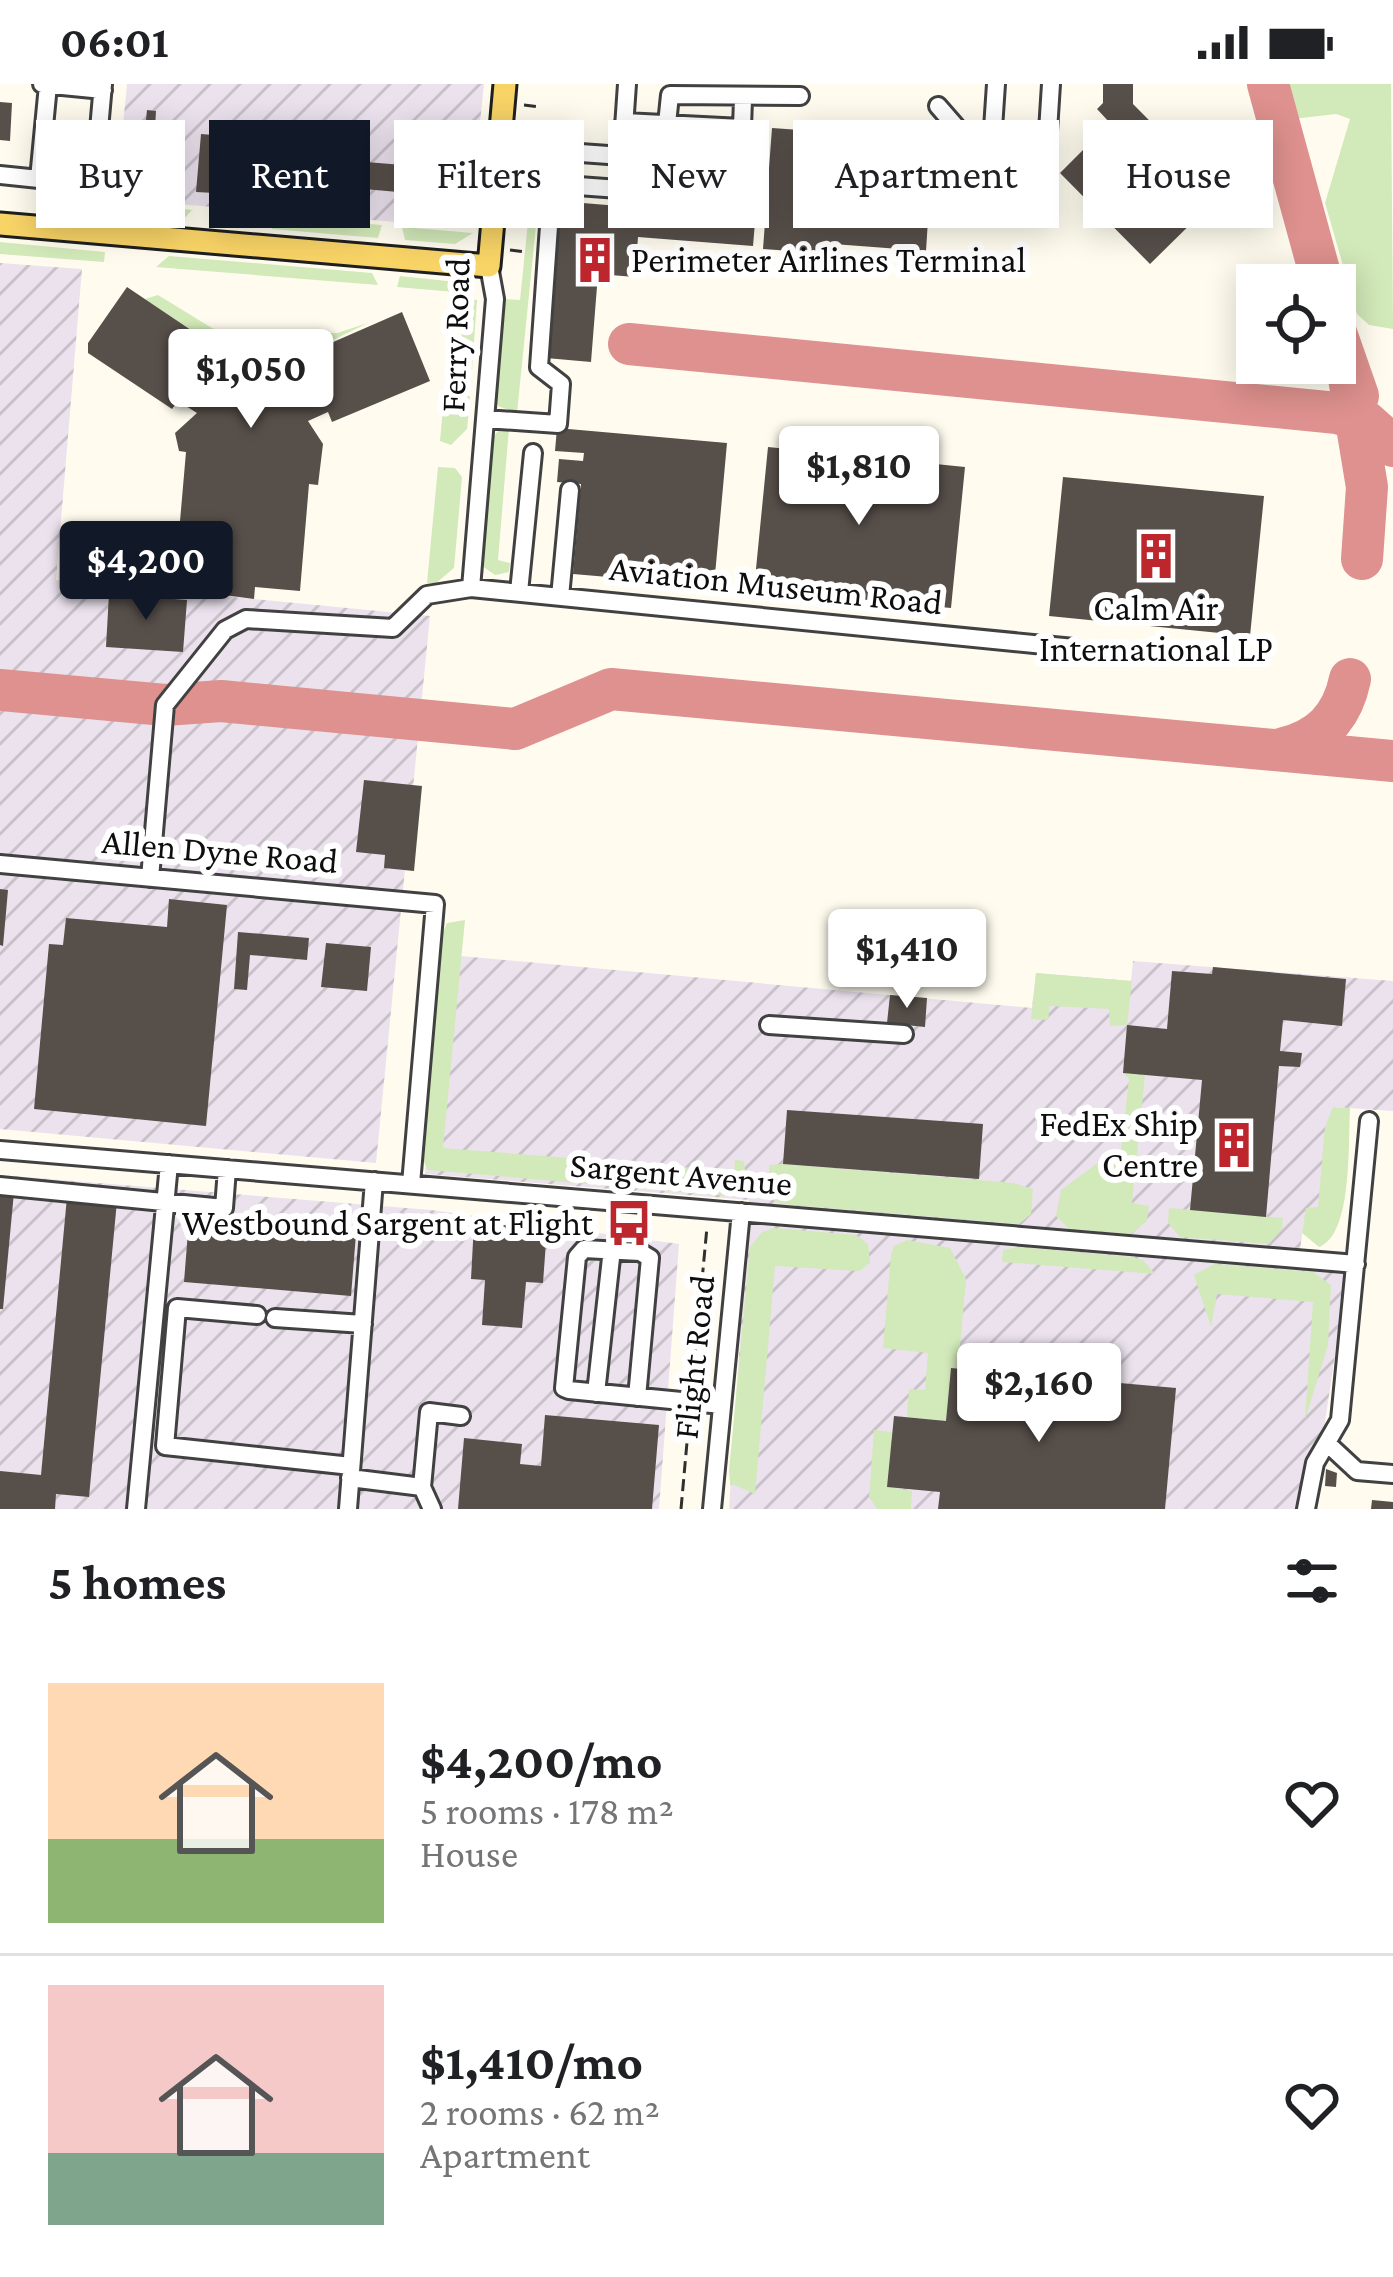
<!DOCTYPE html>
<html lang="en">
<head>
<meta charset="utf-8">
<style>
  :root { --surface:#fff; --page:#f6f6f6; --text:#202124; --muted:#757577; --line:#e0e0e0; --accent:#111827 }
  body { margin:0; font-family:"Crimson Pro",serif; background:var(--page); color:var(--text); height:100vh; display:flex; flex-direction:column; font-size:45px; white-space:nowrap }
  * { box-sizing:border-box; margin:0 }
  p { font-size:39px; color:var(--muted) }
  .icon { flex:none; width:66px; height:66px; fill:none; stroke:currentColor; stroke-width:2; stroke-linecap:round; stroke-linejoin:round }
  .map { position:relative; height:1425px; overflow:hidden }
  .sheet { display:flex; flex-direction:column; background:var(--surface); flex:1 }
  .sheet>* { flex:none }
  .guide { position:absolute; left:36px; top:36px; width:1323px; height:108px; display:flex; gap:24px }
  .tools { position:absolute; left:1236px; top:180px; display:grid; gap:24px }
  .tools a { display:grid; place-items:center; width:120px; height:120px; border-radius:0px; background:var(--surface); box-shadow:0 6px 30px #0003; font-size:60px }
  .price { position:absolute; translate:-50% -102px; padding:0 27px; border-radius:12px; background:#fff; color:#222; font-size:39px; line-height:78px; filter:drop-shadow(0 3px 6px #0008) }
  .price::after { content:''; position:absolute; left:50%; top:72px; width:36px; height:27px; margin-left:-18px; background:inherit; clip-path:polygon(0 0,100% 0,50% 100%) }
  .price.on { background:var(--accent); color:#fff }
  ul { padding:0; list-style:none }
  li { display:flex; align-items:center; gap:36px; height:300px; padding:0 48px }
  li+li { border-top:3px solid var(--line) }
  li span { display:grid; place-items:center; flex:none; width:336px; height:240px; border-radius:0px; color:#555 }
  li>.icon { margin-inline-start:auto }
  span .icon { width:144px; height:144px; fill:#fffc; stroke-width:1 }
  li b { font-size:51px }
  h2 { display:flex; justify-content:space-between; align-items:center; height:144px; padding:0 48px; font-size:51px }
  .chip { padding:0 42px; border-radius:0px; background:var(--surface); box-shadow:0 6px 30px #0003; font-size:42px; line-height:108px }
  .chip.on { background:var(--accent); color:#fff }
  .status { display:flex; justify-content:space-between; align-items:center; height:84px; padding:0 60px; background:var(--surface); direction:ltr }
  .status svg { height:33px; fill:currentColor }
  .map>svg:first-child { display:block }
  .industrial { fill:url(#industrial-furrows) }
  .grass { fill:#d2e9b9 }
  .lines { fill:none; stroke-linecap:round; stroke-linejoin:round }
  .taxiway { stroke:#de918e; stroke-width:42 }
  .building { fill:#574f4a }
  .minor-casing { stroke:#414141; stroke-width:22 }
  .major-casing { stroke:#1f1f1f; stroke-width:27 }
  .path { stroke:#303030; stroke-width:3; stroke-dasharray:12 6; stroke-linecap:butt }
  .minor { stroke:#fff; stroke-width:16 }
  .major { stroke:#f8d366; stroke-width:21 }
  .labels { text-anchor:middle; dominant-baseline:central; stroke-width:12; stroke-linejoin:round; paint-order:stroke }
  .poi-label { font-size:36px; fill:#0e0e0e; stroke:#fff; text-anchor:end }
  .street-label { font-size:36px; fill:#0e0e0e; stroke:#fff }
</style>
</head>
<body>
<div class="status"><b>06:01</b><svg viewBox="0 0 49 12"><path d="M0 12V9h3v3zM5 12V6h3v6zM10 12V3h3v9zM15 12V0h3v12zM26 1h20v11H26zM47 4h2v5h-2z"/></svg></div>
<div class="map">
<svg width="1393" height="1425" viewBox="0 0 1393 1425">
  <defs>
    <pattern id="industrial-furrows" width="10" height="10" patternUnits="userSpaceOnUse" patternTransform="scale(3)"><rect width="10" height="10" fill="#ebe2ed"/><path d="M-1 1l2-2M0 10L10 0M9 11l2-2" fill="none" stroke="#c8c1ca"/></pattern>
  </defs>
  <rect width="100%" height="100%" fill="#fffcef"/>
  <path class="industrial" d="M127 0H484L469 144 116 115Z
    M0 179 82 185 56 496 430 532 376 1079 0 1045Z
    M439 870 1032 924 1036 889 1131 897 1133 877 1393 897V1027L1333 1023 1322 1137 1304 1136 1298 1181 1348 1184 1312 1425H729L749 1116 425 1090Z
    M0 1091 431 1126 679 1160 659 1425H0Z"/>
  <path class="grass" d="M1284 0H1391L1393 245 1369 241 1357 230 1325 119 1350 35 1336 30 1293 35Z
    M531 109 539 112 517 329 498 322 493 313 503 215 520 216Z
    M113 119 192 126 182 137 112 132Z
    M264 132 382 141 378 154 272 145Z
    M402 143 473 149 455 160 405 156Z
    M0 158 105 168 104 178 0 170Z
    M169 172 372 189 378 201 156 183Z
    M400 192 466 199V209L397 203Z
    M158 211 238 260 244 273 240 279 145 215Z
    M466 215 477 216 472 286 457 289Z
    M368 239 292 276 287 265 275 268 267 249H337Z
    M463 306 470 313 467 345 451 361 440 357 443 323Z
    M509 344 498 476 510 479 509 488 495 491 478 479 489 358 499 346Z
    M438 383 455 384 462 393 454 484 435 500 427 499Z
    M465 836 443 1064 734 1087 735 1076 744 1077 747 1103 740 1113 428 1086 420 1070 441 853 447 839Z
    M1036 889 1132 897 1127 941 1110 942 1109 925 1050 922 1048 936 1031 935Z
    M1123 989 1145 991 1132 1119 1149 1122 1147 1137 1131 1150 1069 1145 1056 1132 1061 1106 1107 1072 1120 1073 1129 995Z
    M1333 1023 1350 1024C1348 1058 1353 1151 1319 1163L1302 1149 1306 1124 1318 1123 1325 1043Z
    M783 1080 1014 1099 1033 1105 1031 1130 1019 1140 782 1120 770 1115 769 1081Z
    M1169 1124 1283 1134 1282 1145 1269 1160 1180 1153 1168 1139Z
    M774 1144 856 1151 868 1160 870 1179 859 1187 775 1182 755 1410 730 1399 729 1387 750 1163 762 1148Z
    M907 1156 950 1164 966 1195 958 1284 951 1285 946 1337 907 1333 909 1305 925 1306 928 1269 883 1264 891 1171 894 1162Z
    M1018 1163 1131 1173 1143 1176 1155 1190 1002 1178 1003 1166Z
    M1215 1180 1313 1188 1331 1201 1328 1261 1305 1336 1313 1218 1217 1210 1211 1243 1194 1191Z
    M874 1346 892 1348 889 1403 912 1407 911 1425H877L869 1413Z"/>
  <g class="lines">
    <path class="taxiway" d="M1268 0 1323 201
      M1335 246 1358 312
      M629 260 1337 329 1365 337 1393 362
      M1348 288 1367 403 1362 475
      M0 606 165 621 221 617 515 645 611 605 1393 677
      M1281 665C1320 656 1342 634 1350 595"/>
  </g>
  <path class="building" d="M1103 0H1133V20L1229 117 1222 123 1215 116 1150 180 1060 89 1110 39 1097 25 1103 19Z
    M0 18 12 19 10 57 0 56Z
    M147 26 156 27 155 44 172 46 178 40 172 77 142 75Z
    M829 37 886 41 885 56 947 60 944 106 930 105 926 167 820 159 819 169 763 165 772 44 828 48Z
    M420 43 463 46 461 68 419 64Z
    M201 50 273 56 269 101 234 98 233 110 196 108Z
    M649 58 761 67 753 162 638 153 635 193 598 190 591 278 546 274 558 117 644 124Z
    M366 78 452 85 455 105 435 120 421 116V110L364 105Z
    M127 203 240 279V265L256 266 267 249 275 268 287 265 292 276 402 228 430 297 332 338 328 328 308 337 323 360 318 401 309 400 300 507 255 503 254 515 224 511 225 500 175 495 186 368 179 367 175 349 197 329 178 317 172 325 88 269V259Z
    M557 344 727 359 714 502 573 490 581 400 557 398 559 375 583 377 584 369 555 367Z
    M768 363 965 383 951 524 754 505Z
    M1063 393 1264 412 1250 552 1049 532Z
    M109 510 187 516 183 568 106 563Z
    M364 696 422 702 414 787 384 784 385 771 356 768Z
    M0 805 8 806 3 862 0 861Z
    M169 815 227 821 206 1042 34 1025 49 860 63 861 66 834 167 843Z
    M238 848 309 854 307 876 250 871 247 906 234 905Z
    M326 859 371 863 367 907 321 903Z
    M1213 883 1346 895 1342 942 1283 936 1280 967 1302 969 1300 983 1279 982 1266 1133 1190 1126 1202 996 1123 989 1127 941 1167 945 1172 887 1212 890Z
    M890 911 927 914 925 943 887 939Z
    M787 1026 983 1040 979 1095 783 1080Z
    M0 1106 14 1108 3 1225H0Z
    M67 1113 117 1117 89 1413 56 1410 55 1425H0V1387L41 1391Z
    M189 1135 332 1147V1141L348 1142 347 1149 356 1150 351 1212 184 1198Z
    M474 1139 547 1144 543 1199 526 1198 522 1244 482 1241 485 1196 471 1195Z
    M951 1284 1176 1304 1165 1425H938L940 1408 887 1403 894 1332 946 1337Z
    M545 1331 659 1341 652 1425H458L464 1354 522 1360 520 1380 541 1382Z
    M1326 1385 1337 1389 1336 1403 1325 1402Z
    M1372 1416 1393 1418V1425H1371Z"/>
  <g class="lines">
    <defs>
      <path id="minor" d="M42 0 103 6
        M996 0 990 89 1045 94 1051 0
        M938 22 958 45 954 114
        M624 38 742 44 743 15
        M667 40 670 11 800 12
        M499 63 622 72 627 0
        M0 91 39 95 48 1
        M496 96 619 105 622 72
        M90 147 103 0
        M485 335 558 340 561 300 539 283 552 100
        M471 504 495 215 489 182
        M519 508 533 369
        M560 513 570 406
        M0 780 435 820 411 1100
        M150 794 165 621 225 546 246 535 393 544 427 511 471 504 1074 564
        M769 941 904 950
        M0 1066 1356 1180
        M0 1102 224 1124 227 1085
        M257 1231 177 1224 165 1362 351 1382
        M275 1234 363 1240
        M596 1309 612 1165
        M637 1313 650 1174 640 1168 584 1165 577 1173 564 1304 569 1306 722 1321
        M1329 1361 1357 1387 1393 1390
        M350 1394 422 1403
        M136 1425 169 1080
        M348 1425 374 1097
        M432 1425 422 1403 429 1328 461 1332
        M712 1425 741 1128
        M1306 1425 1315 1379 1340 1336 1369 1037"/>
      <path id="major" d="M0 140 489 182 505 0"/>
    </defs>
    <use href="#minor" class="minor-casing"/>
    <use href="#major" class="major-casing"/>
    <path class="path" d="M524 21 539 23
      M510 166 525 168
      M692 1303 707 1143
      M681 1425 689 1336"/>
    <use href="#minor" class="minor"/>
    <use href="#major" class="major"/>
  </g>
  <defs>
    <symbol id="building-bare" viewBox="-9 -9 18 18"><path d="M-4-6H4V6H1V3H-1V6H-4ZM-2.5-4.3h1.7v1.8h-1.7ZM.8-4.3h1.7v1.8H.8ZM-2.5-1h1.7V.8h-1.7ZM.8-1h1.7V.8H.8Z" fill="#be262e" stroke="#fff" stroke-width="2.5" paint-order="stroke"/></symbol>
    <symbol id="bus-bare" viewBox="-9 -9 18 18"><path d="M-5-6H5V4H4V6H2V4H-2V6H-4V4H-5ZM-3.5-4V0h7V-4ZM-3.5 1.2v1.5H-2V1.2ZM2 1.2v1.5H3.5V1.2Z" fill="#be262e" stroke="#fff" stroke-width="2.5" paint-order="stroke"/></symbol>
  </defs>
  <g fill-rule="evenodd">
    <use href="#building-bare" x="562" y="143" width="66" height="66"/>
    <use href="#building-bare" x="1123" y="439" width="66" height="66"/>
    <use href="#building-bare" x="1201" y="1028" width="66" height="66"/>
    <use href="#bus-bare" x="596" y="1106" width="66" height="66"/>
  </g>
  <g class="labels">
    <g class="poi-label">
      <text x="631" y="176" text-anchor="start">Perimeter Airlines Terminal</text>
      <text x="1156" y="524" text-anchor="middle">Calm Air<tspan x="1156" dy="41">International LP</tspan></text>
      <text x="1198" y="1040">FedEx Ship<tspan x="1198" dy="41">Centre</tspan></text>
      <text x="593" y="1139">Westbound Sargent at Flight</text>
    </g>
    <g class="street-label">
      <text transform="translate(455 251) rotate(-88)">Ferry Road</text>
      <text transform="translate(776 501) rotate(6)">Aviation Museum Road</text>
      <text transform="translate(220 767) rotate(5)">Allen Dyne Road</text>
      <text transform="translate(681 1090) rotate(5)">Sargent Avenue</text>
      <text transform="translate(694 1273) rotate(-84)">Flight Road</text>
    </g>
  </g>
</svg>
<div class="tools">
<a><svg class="icon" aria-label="locate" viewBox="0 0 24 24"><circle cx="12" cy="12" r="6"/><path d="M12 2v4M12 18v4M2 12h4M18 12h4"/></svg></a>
</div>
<b class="price" style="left:251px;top:347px">$1,050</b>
<b class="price" style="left:859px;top:444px">$1,810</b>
<b class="price on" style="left:146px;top:539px">$4,200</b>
<b class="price" style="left:907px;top:927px">$1,410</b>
<b class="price" style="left:1039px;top:1361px">$2,160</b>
<div class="guide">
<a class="chip">Buy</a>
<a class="chip on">Rent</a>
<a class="chip">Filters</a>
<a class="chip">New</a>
<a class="chip">Apartment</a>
<a class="chip">House</a>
</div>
</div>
<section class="sheet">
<h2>5 homes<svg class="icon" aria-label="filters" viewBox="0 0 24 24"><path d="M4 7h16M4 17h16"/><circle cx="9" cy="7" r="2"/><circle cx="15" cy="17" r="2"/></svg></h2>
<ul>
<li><span style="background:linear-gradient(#ffd9b3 65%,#8fb573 0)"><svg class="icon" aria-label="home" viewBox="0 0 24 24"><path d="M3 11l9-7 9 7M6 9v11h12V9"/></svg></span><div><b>$4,200/mo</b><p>5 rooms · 178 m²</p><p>House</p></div><svg class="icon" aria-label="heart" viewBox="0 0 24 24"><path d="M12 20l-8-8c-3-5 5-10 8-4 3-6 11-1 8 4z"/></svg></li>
<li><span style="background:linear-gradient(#f6c9c9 70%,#7fa58c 0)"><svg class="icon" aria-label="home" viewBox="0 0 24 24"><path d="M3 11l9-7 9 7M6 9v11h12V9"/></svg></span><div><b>$1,410/mo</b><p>2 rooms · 62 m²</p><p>Apartment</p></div><svg class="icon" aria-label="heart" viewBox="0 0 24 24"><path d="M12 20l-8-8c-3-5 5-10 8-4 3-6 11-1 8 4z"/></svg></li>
</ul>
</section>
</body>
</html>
